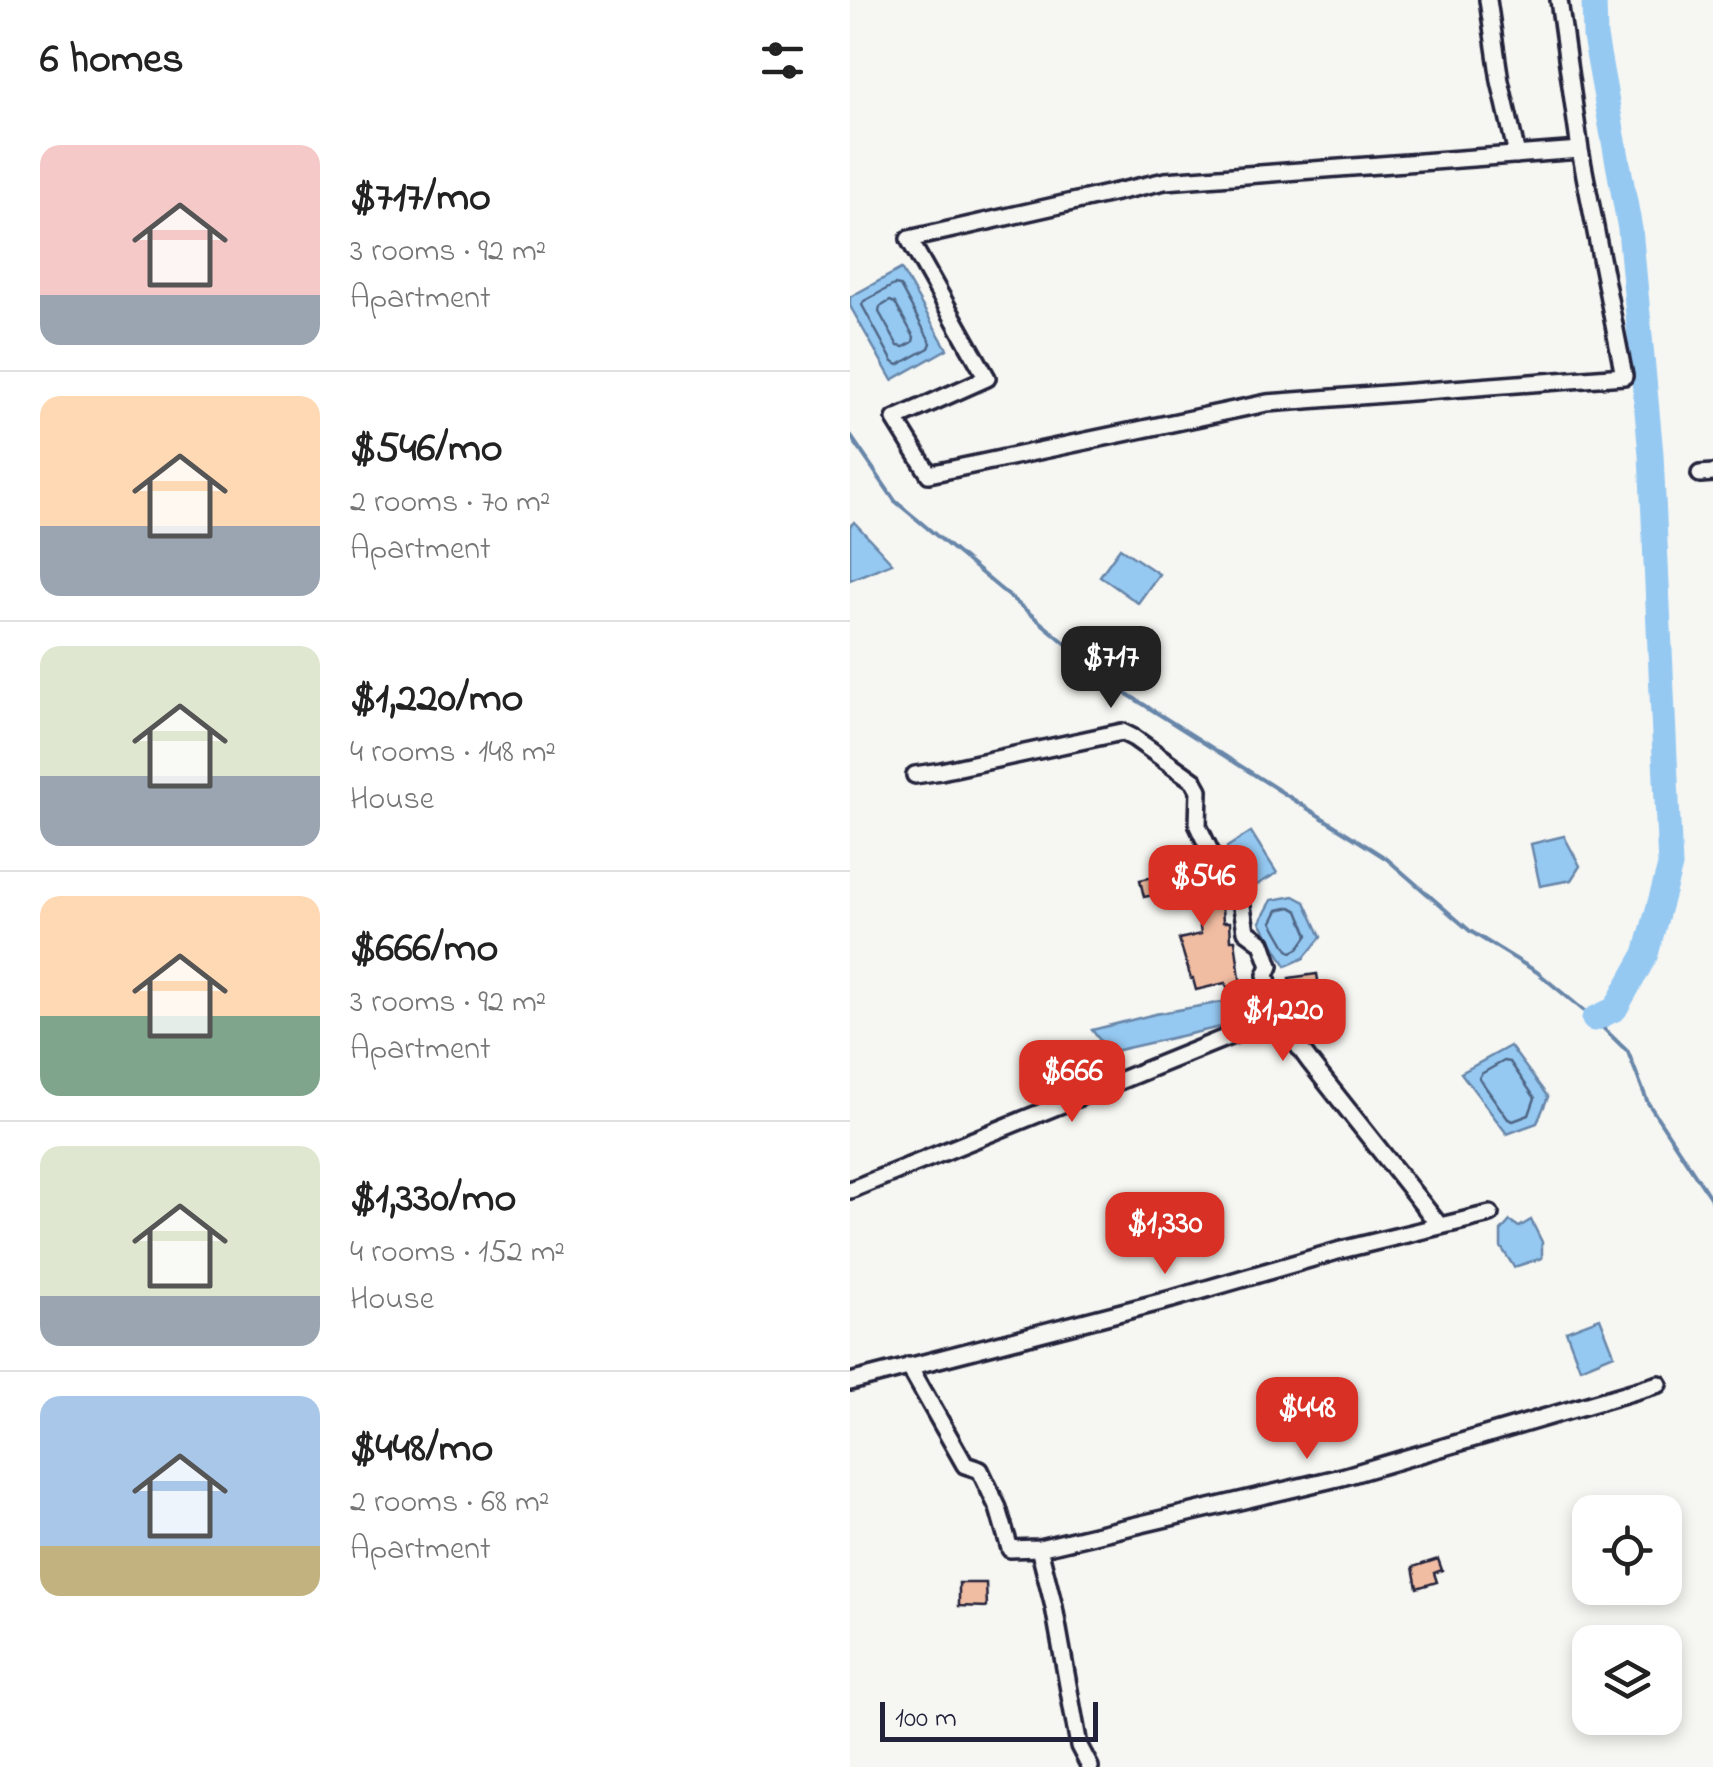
<!DOCTYPE html>
<html lang="en">
<head>
<meta charset="utf-8">
<style>
  :root { --surface:#fff; --page:#f6f6f6; --text:#222; --muted:#767676; --line:#e0e0e0; --accent:#d93025 }
  body { margin:0; font-family:"Indie Flower",sans-serif; background:var(--page); color:var(--text); height:100vh; display:flex; flex-direction:column; font-size:38px; white-space:nowrap }
  * { box-sizing:border-box; margin:0 }
  p { font-size:32px; color:var(--muted) }
  .icon { flex:none; width:55px; height:55px; fill:none; stroke:currentColor; stroke-width:2; stroke-linecap:round; stroke-linejoin:round }
  .map { position:relative; flex:1; overflow:hidden }
  .details { display:flex; flex-direction:column; background:var(--surface); width:850px }
  .details>* { flex:none }
  .controls { position:absolute; left:722px; top:1495px; display:grid; gap:20px }
  .controls a { display:grid; place-items:center; width:110px; height:110px; border-radius:20px; background:var(--surface); box-shadow:0 5px 15px #0003; font-size:50px }
  .scale { position:absolute; left:30px; bottom:25px; width:218px; box-sizing:border-box; padding-left:10px; border:5px solid #22223b; border-top:0; font-size:28px; line-height:35px; white-space:nowrap; color:#22223b; -webkit-text-stroke:8px #f6f6f2; paint-order:stroke }
  .price { position:absolute; translate:-50% -85px; padding:0 22px; border-radius:20px; background:var(--accent); color:#fff; font-size:32px; line-height:65px; filter:drop-shadow(0 2px 5px #0008) }
  .price::after { content:''; position:absolute; left:50%; top:60px; width:30px; height:22px; margin-left:-15px; background:inherit; clip-path:polygon(0 0,100% 0,50% 100%) }
  .price.active { background:#222; color:#fff }
  ul { padding:0; list-style:none }
  li { display:flex; align-items:center; gap:30px; height:250px; padding:0 40px }
  li+li { border-top:2px solid var(--line) }
  li span { display:grid; place-items:center; flex:none; width:280px; height:200px; border-radius:20px; color:#555 }
  li>.icon { margin-inline-start:auto }
  span .icon { width:120px; height:120px; fill:#fffc; stroke-width:1 }
  li b { font-size:42px }
  h2 { display:flex; justify-content:space-between; align-items:center; height:120px; padding:0 40px; font-size:42px }
  main { display:flex; flex:1; min-height:0 }
  .map>svg:first-child { display:block }
  .water { fill:#95c9f2; stroke:#6786a9; stroke-width:2.5 }
  .lines { fill:none; stroke-linecap:round; stroke-linejoin:round }
  .shore { stroke:#506584; stroke-width:2.5 }
  .stream { stroke:#6786a9; stroke-width:4 }
  .river { stroke:#95c9f2; stroke-width:25 }
  .building { fill:#f1bda2; stroke:#22223b; stroke-width:2.5 }
  .street-casing { stroke:#22223b; stroke-width:22 }
  .street { stroke:#f6f6f2; stroke-width:15 }
</style>
</head>
<body>
<main>
<section class="details">
<h2>6 homes<svg class="icon" aria-label="filters" viewBox="0 0 24 24"><path d="M4 7h16M4 17h16"/><circle cx="9" cy="7" r="2"/><circle cx="15" cy="17" r="2"/></svg></h2>
<ul>
<li><span style="background:linear-gradient(#f6c9c9 75%,#9aa5b1 0)"><svg class="icon" aria-label="home" viewBox="0 0 24 24"><path d="M3 11l9-7 9 7M6 9v11h12V9"/></svg></span><div><b>$717/mo</b><p>3 rooms · 92 m²</p><p>Apartment</p></div></li>
<li><span style="background:linear-gradient(#ffd9b3 65%,#9aa5b1 0)"><svg class="icon" aria-label="home" viewBox="0 0 24 24"><path d="M3 11l9-7 9 7M6 9v11h12V9"/></svg></span><div><b>$546/mo</b><p>2 rooms · 70 m²</p><p>Apartment</p></div></li>
<li><span style="background:linear-gradient(#dfe7d0 65%,#9aa5b1 0)"><svg class="icon" aria-label="home" viewBox="0 0 24 24"><path d="M3 11l9-7 9 7M6 9v11h12V9"/></svg></span><div><b>$1,220/mo</b><p>4 rooms · 148 m²</p><p>House</p></div></li>
<li><span style="background:linear-gradient(#ffd9b3 60%,#7fa58c 0)"><svg class="icon" aria-label="home" viewBox="0 0 24 24"><path d="M3 11l9-7 9 7M6 9v11h12V9"/></svg></span><div><b>$666/mo</b><p>3 rooms · 92 m²</p><p>Apartment</p></div></li>
<li><span style="background:linear-gradient(#dfe7d0 75%,#9aa5b1 0)"><svg class="icon" aria-label="home" viewBox="0 0 24 24"><path d="M3 11l9-7 9 7M6 9v11h12V9"/></svg></span><div><b>$1,330/mo</b><p>4 rooms · 152 m²</p><p>House</p></div></li>
<li><span style="background:linear-gradient(#a9c7e8 75%,#c2b280 0)"><svg class="icon" aria-label="home" viewBox="0 0 24 24"><path d="M3 11l9-7 9 7M6 9v11h12V9"/></svg></span><div><b>$448/mo</b><p>2 rooms · 68 m²</p><p>Apartment</p></div></li>
</ul>
</section>
<div class="map">
<svg width="863" height="1767" viewBox="0 0 863 1767">
  <rect width="100%" height="100%" fill="#f6f6f2"/>
  <filter id="ink" filterUnits="userSpaceOnUse"><feTurbulence type="fractalNoise" baseFrequency=".01" numOctaves="2"/><feDisplacementMap in="SourceGraphic" scale="20" xChannelSelector="R" yChannelSelector="G"/><feConvolveMatrix kernelMatrix="1 2 1 2 8 2 1 2 1" color-interpolation-filters="sRGB"/></filter>
  <g filter="url(#ink)">
    <path class="water" d="M51 269 97 349 42 380 0 306V297Z
      M4 522 42 563 0 580V526Z
      M270 548 309 574 288 603 250 576Z
      M401 832 427 873 398 890 381 872 377 847Z
      M714 836 730 866 721 880 690 886 681 844Z
      M444 896 455 902 471 937 454 958 436 966 410 922 422 900Z
      M390 999 397 1021 259 1052 242 1030 305 1014Z
      M660 1046 698 1097 687 1123 657 1134 611 1073Z
      M681 1220 692 1242V1258L664 1267 651 1247V1231L660 1221 669 1227Z
      M750 1318 764 1354 730 1368 716 1331Z"/>
    <g class="lines">
      <path class="shore" d="M44 285 50 286 81 343 79 348 48 365 43 362 12 305 14 301Z
        M40 301 45 303 64 337 63 342 54 347 48 346 29 312 30 307Z
        M441 907 448 911 458 935 448 949 442 952 438 950 422 922 428 910Z
        M654 1061 660 1062 685 1098 679 1115 663 1121 658 1119 629 1078 631 1074Z"/>
      <path class="stream" d="M0 435 45 501 274 692 537 859 620 931 687 972 744 1019 778 1052 798 1103 863 1202"/>
      <path class="river" d="M744 0 745 37 780 229 801 454 820 866 796 954 765 1009 744 1019"/>
    </g>
    <path class="building" d="M347 867 348 872 356 869 371 893 373 922H380L381 940H385L390 978 386 1004 375 983 346 990 343 979H341L329 939 351 934 347 908 343 909 340 887 294 897 290 880Z
      M467 974 472 1005 448 1009 439 978Z
      M588 1559 592 1570 584 1573 587 1582 567 1588 563 1567Z
      M109 1583H136L137 1607 109 1606Z"/>
    <g class="lines">
      <defs>
        <path id="street" d="M638 0 650 81 667 155
          M709 0 730 150
          M730 150 774 376 417 403 79 474 45 419 137 378 59 239 315 181Z
          M850 474 863 473
          M65 775 91 771 272 732 284 738 344 781 349 790 348 826 372 876 391 901 396 931 412 943 420 966 416 975 427 1017 460 1062 589 1225
          M0 1190 427 1017
          M59 1366 115 1465 130 1470 148 1508 160 1549 189 1548 492 1477 809 1384
          M0 1382 322 1299 491 1250 640 1214
          M189 1548 204 1607 229 1746 240 1767"/>
      </defs>
      <use href="#street" class="street-casing"/>
      <use href="#street" class="street"/>
    </g>
  </g>
</svg>
<div class="controls">
<a><svg class="icon" aria-label="locate" viewBox="0 0 24 24"><circle cx="12" cy="12" r="6"/><path d="M12 2v4M12 18v4M2 12h4M18 12h4"/></svg></a>
<a><svg class="icon" aria-label="layers" viewBox="0 0 24 24"><path d="M12 4l9 5-9 5-9-5zM3 14l9 5 9-5"/></svg></a>
</div>
<div class="scale">100 m</div>
<b class="price active" style="left:261px;top:711px">$717</b>
<b class="price" style="left:353px;top:930px">$546</b>
<b class="price" style="left:433px;top:1064px">$1,220</b>
<b class="price" style="left:222px;top:1125px">$666</b>
<b class="price" style="left:315px;top:1277px">$1,330</b>
<b class="price" style="left:457px;top:1462px">$448</b>
</div>
</main>
</body>
</html>
